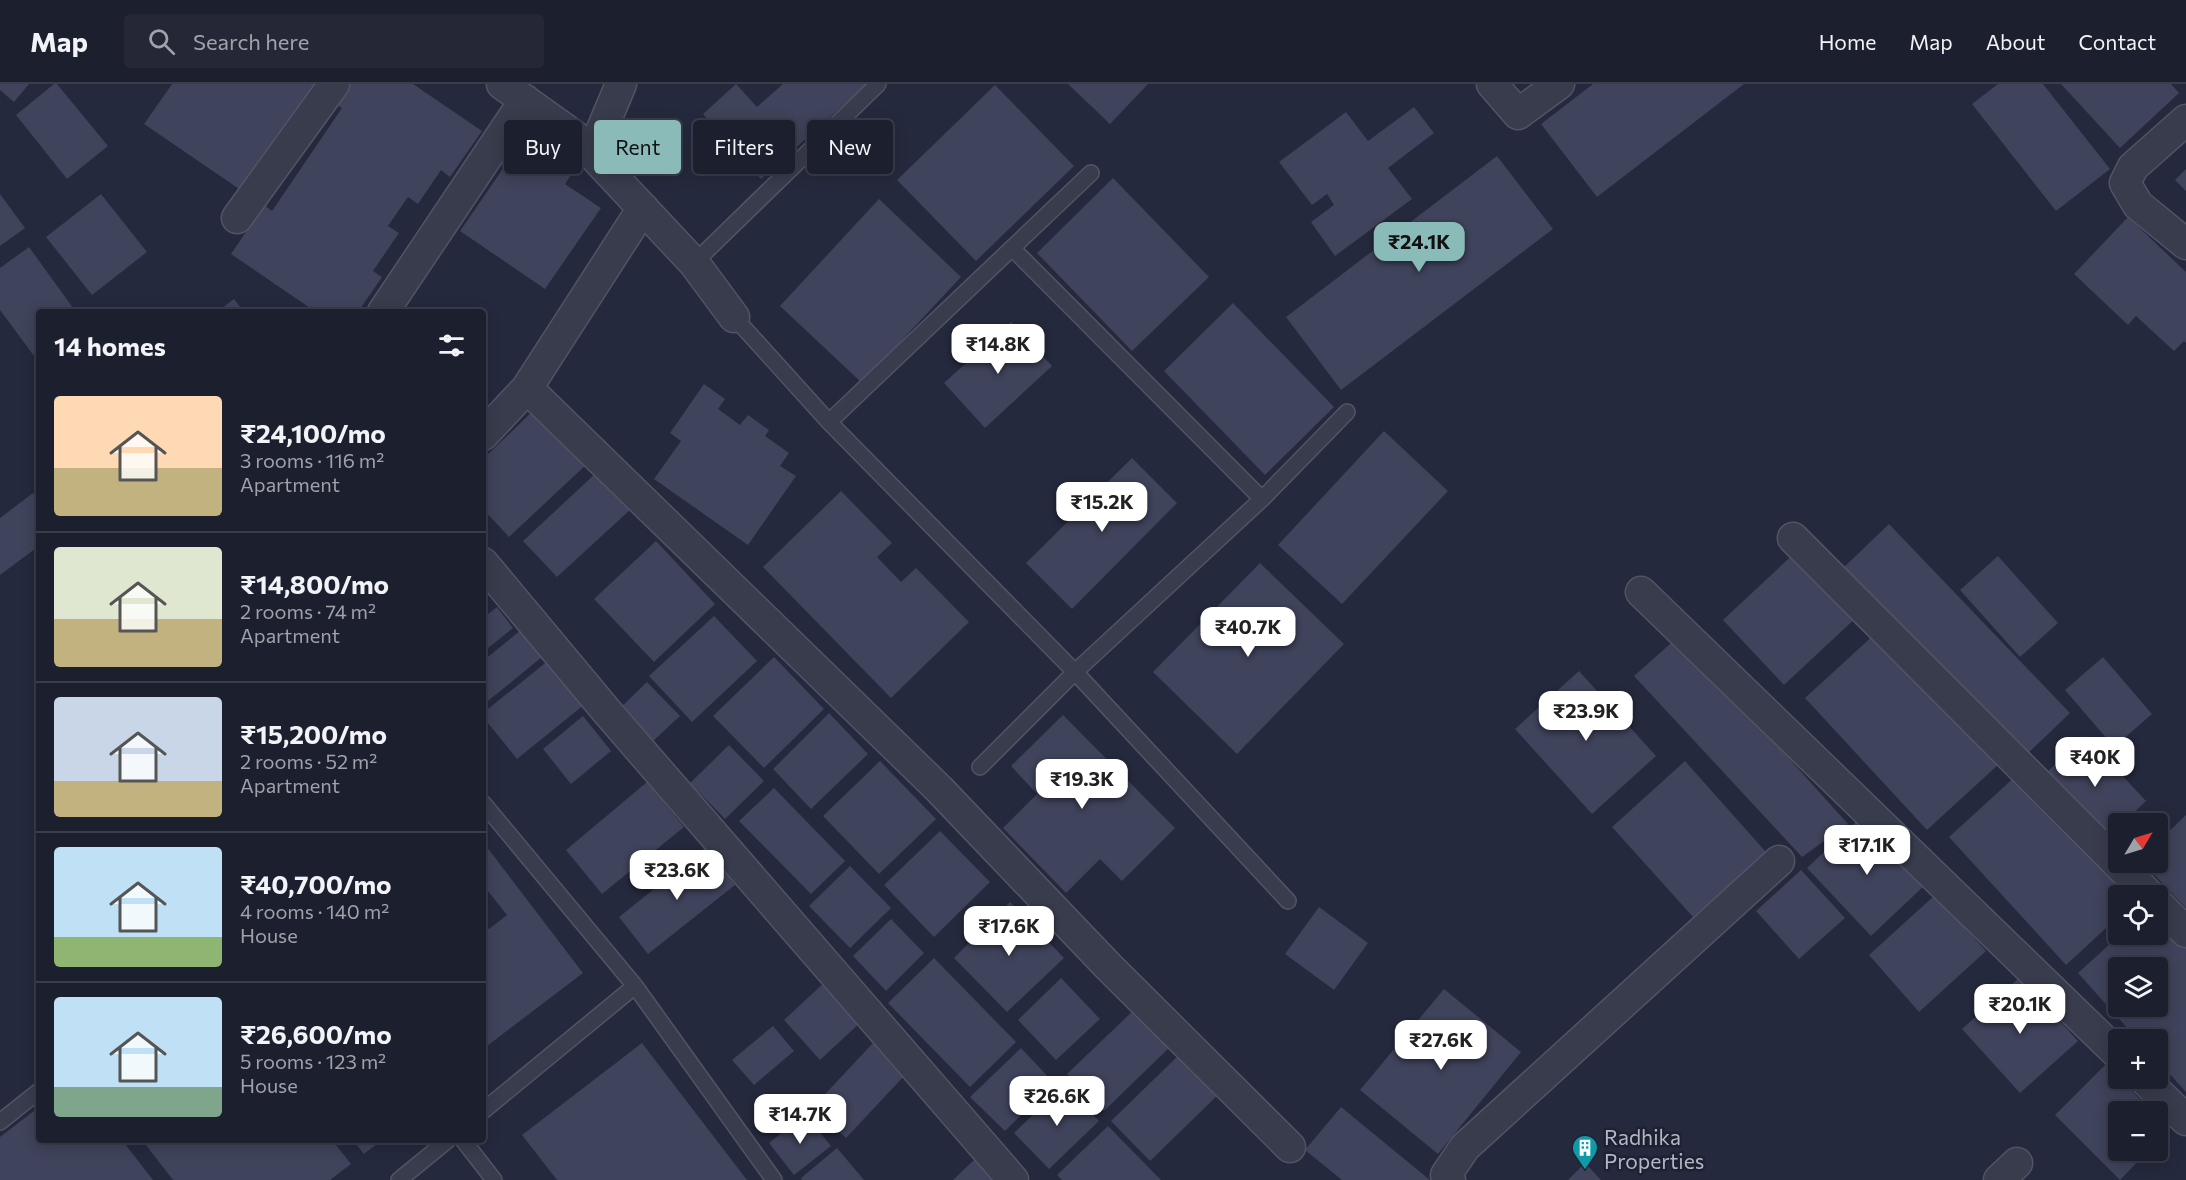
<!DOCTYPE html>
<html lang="en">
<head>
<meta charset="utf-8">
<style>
  :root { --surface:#1c1f2e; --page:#252736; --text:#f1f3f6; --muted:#a0a2aa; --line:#3a3d4a; --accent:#8bbbb9 }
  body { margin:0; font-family:Commissioner,sans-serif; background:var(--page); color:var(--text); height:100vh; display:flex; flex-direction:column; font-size:22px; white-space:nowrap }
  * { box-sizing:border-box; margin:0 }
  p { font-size:20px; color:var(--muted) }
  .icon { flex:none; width:33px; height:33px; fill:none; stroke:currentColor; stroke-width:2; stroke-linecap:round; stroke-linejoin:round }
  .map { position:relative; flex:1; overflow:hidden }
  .details { position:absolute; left:36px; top:225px; width:450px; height:834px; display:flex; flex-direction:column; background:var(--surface); border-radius:6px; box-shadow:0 3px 15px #0003,0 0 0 2px var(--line) }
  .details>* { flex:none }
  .guide { position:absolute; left:504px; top:36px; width:570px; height:54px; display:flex; gap:12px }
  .needle { width:39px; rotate:52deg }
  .controls { position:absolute; left:2108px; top:729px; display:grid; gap:12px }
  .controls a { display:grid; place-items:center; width:60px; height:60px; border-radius:6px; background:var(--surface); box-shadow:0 3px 15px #0003,0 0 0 2px var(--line); font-size:30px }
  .price { position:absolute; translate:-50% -51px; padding:0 14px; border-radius:12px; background:#fff; color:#222; font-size:20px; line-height:39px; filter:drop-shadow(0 2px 3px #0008) }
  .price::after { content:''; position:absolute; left:50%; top:36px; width:18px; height:14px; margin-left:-9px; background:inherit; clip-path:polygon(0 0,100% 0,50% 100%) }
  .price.on { background:var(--accent); color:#111 }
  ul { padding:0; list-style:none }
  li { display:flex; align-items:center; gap:18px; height:150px; padding:0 18px }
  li+li { border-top:2px solid var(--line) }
  li span { display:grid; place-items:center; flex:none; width:168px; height:120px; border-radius:6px; color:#555 }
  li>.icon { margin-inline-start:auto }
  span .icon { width:72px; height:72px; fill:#fffc; stroke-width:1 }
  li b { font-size:26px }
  h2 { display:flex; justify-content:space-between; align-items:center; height:72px; padding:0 18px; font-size:26px }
  .chip { padding:0 21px; border-radius:6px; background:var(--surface); box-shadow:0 3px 15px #0003,0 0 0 2px var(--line); font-size:21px; line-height:54px }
  .chip.on { background:var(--accent); color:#111 }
  header { display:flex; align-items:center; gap:36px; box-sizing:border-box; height:84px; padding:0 30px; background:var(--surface); border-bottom:2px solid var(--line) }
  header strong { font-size:28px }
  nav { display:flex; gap:33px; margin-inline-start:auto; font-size:21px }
  .search { width:420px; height:54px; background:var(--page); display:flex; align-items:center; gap:15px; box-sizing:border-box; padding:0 21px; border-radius:6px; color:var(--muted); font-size:22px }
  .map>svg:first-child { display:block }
  .building { fill:#3f435b; fill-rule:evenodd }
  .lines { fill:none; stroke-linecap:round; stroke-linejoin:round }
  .service-casing { stroke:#515465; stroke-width:18 }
  .minor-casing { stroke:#515465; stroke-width:33 }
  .service { stroke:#393c4d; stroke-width:15 }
  .minor { stroke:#393c4d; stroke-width:30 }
  .labels { text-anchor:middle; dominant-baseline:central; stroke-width:5; stroke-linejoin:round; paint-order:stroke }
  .poi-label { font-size:21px; fill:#b5b7c8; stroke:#1e2132; text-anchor:start }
</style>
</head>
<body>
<header>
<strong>Map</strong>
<div class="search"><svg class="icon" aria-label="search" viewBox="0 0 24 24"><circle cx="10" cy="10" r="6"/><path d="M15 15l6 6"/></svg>Search here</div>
<nav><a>Home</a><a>Map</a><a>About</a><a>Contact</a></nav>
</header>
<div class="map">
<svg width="2186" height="1096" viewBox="0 0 2186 1096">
  <rect width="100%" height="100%" fill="#25293d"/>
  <path class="building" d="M0 0H29L14 18 0 6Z
    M54 0H57L108 62 67 95 16 31Z
    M172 0H319L245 109 144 40Z
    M347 0H413L482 47 450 93 441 86 418 120 408 113 388 142 399 149 373 187 382 193 358 228H316L231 170 264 121 272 127 342 24 334 19Z
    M736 0 757 23 783 0H867L761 95 703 30Z
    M1068 0H1148L1110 40Z
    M1593 0H1744L1597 113 1541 40Z
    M1998 0H2043L2110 85 2056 127 1972 20Z
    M2061 0H2171L2179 9 2120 64Z
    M995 1 1074 82 976 177 897 96Z
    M1414 23 1434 49 1388 84 1412 115 1335 172 1311 138 1334 121 1327 110 1312 121 1279 78 1346 28 1368 57Z
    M522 57 571 91 565 100 601 124 545 205 460 147Z
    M1497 72 1553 145 1341 306 1286 233Z
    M2186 85V107L2175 96Z
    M1113 94 1209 193 1132 267 1037 169Z
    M0 110 25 144 0 162Z
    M101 110 147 168 92 211 46 153Z
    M879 115 961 193 862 299 780 222Z
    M2128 133 2186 188V259L2184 257 2174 267 2136 232 2128 241 2074 190Z
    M29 163 76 228H39V274L37 276 0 226V184Z
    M234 215 244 228H217Z
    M1233 219 1334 323 1265 391 1164 287Z
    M1011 238 1052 282 985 344 944 299Z
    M704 300 725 315 718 325 740 341 748 331 769 346 765 352 789 369 780 382 796 392 748 461 654 395 681 357 670 349Z
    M536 324 588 379 509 453 483 425V375Z
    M1384 347 1448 407 1342 520 1278 461Z
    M1132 374 1177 419 1072 525 1026 479Z
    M596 389 630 426 557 493 523 457Z
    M841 407 892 459 877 473 901 498 916 484 969 538 891 614 763 483Z
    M33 409 39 418V462L0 491V434Z
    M1889 440 2070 629 2022 675 1841 486Z
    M656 457 715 520 654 578 594 515Z
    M1799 465 1860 530 1784 601 1723 536Z
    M1998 472 2058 539 2020 573 1960 506Z
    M1260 479 1344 560 1237 670 1153 588Z
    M497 523 513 544 483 568V534Z
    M714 532 757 577 692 638 649 592Z
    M521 546 542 573 483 621V577Z
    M1877 548 1999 680 1927 746 1805 614Z
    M1679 552 1848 740 1802 773 1634 592Z
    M554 572 590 616 517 675 483 633V629Z
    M774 573 824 625 764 684 713 632Z
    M2103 573 2152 630 2114 663 2065 606Z
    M1579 587 1656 672 1592 730 1515 645Z
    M647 598 680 632 652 658 620 624Z
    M829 629 868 670 811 725 773 685Z
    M1063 631 1175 744 1122 797 1100 775 1066 809 1003 744 1037 710 1011 682Z
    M583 632 611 667 571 700 543 665Z
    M2085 652 2146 717 2122 740H2118V743L2105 756 2044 691Z
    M729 661 764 697 725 735 690 699Z
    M880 677 936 735 879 790 823 732Z
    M1685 677 1766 768 1693 833 1612 743Z
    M2018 690 2130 812H2118V833L2066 881 1949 753Z
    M647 698 684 743 602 810 566 766Z
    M774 704 845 777 811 810 739 737Z
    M1863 731 1927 799 1871 852 1807 784Z
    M2186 731V824L2142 778H2157V759Z
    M940 747 990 798 934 853 884 801Z
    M483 758 583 889 483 965V838L489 845 507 831 483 801Z
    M705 764 735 801 648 870 619 833Z
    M850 782 891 824 850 864 809 822Z
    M1801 786 1845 834 1799 875 1756 827Z
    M1935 811 1986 867 1919 928 1869 871Z
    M1010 818 1064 874 1007 928 954 874Z
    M1319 823 1368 859 1334 906 1285 870Z
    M2157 825 2186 857V1008L2157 976V956H2138L2078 889 2121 850H2157ZM2118 884H2157V922H2118Z
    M891 835 924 869 886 907 853 872Z
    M934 874 1016 958 970 1003 888 919Z
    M2020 893 2078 957 2020 1009 1962 945Z
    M1061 894 1100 935 1056 976 1018 936Z
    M827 896 863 936 820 976 784 936Z
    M1444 905 1521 968 1438 1070 1360 1006Z
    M1138 922 1174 959 1104 1027 1067 990Z
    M773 942 794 967 754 1001 732 976Z
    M874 958 906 990 846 1054 812 1024Z
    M642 959 747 1096H557L522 1051Z
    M1021 964 1054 999 1005 1047 970 1013Z
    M1184 966 1223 1006 1150 1077 1111 1037Z
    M2106 980 2152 1028H2118V1066H2149L2120 1096 2055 1031Z
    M1064 1001 1099 1037 1049 1085 1014 1049Z
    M39 1023V1056H122L153 1096H0V1053Z
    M1341 1023 1430 1096H1342L1305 1066Z
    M805 1030 831 1062 794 1091 769 1059Z
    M2157 1032 2170 1046 2157 1059Z
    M1108 1042 1161 1096H1062L1057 1091Z
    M142 1056H332L351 1080 330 1096H173Z
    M353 1056H382L364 1070Z
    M837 1064 864 1096H802L801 1094Z
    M975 1075 996 1096H953Z
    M1585 1079 1601 1096H1568Z"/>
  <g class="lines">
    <defs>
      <path id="service" d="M1012 164 1091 89
        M694 179 878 0
        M734 233 829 338 1075 588 1288 817
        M829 338 1012 164 1262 415 1075 588 980 683
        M1262 415 1347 328
        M483 719 635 902 774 1096
        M483 1027 635 902
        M0 1038 39 1007
        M463 1056 494 1096
        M399 1096 448 1056"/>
      <path id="minor" d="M502 0 576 53 694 179 734 233
        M1492 0 1518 30 1559 0
        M2186 36 2133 83 2125 99 2138 121 2186 160
        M592 69 621 0
        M237 134 334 0
        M383 228 525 16
        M527 304 643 124
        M483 351 527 304 939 705 1108 882 1290 1063
        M1793 454 2150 812
        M483 479 609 630 1013 1096
        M1641 508 2118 970
        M2157 819 2186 848
        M2143 994 2186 1036
        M1450 1096 1446 1091 1465 1063 1779 777
        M1999 1096 2017 1079"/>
    </defs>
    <use href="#service" class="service-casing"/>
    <use href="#minor" class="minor-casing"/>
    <use href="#service" class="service"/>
    <use href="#minor" class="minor"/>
  </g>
  <defs>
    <symbol id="building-pin" viewBox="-11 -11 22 30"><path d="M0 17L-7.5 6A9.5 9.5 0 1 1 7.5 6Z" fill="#0f9aa8" stroke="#1e2132"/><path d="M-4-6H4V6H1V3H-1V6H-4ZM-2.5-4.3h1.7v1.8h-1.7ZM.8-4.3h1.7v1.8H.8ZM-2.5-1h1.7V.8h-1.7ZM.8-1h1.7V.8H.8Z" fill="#fff"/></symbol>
  </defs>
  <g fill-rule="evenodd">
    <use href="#building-pin" x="1570" y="1049" width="30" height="40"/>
  </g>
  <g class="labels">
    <g class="poi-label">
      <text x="1604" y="1052">Radhika<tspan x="1604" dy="24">Properties</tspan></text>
    </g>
  </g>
</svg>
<div class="controls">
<a><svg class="needle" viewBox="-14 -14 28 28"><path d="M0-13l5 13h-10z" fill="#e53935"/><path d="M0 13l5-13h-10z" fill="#a0a2aa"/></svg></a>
<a><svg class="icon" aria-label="locate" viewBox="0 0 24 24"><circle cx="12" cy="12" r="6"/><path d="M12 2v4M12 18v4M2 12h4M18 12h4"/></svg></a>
<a><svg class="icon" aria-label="layers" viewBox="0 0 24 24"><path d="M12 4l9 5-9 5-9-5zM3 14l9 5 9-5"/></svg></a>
<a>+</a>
<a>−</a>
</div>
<b class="price on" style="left:1419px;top:189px">₹24.1K</b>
<b class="price" style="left:998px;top:291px">₹14.8K</b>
<b class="price" style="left:1102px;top:449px">₹15.2K</b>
<b class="price" style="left:1248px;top:574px">₹40.7K</b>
<b class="price" style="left:1586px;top:658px">₹23.9K</b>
<b class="price" style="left:2095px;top:704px">₹40K</b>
<b class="price" style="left:1082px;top:726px">₹19.3K</b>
<b class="price" style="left:1867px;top:792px">₹17.1K</b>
<b class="price" style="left:677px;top:817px">₹23.6K</b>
<b class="price" style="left:1009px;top:873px">₹17.6K</b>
<b class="price" style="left:2020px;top:951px">₹20.1K</b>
<b class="price" style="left:1441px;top:987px">₹27.6K</b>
<b class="price" style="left:1057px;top:1043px">₹26.6K</b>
<b class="price" style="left:800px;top:1061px">₹14.7K</b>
<div class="guide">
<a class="chip">Buy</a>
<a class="chip on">Rent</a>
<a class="chip">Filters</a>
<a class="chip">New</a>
</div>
<section class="details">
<h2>14 homes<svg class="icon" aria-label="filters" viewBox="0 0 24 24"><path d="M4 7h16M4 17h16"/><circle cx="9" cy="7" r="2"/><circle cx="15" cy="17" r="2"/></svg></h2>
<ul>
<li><span style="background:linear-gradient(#ffd9b3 60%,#c2b280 0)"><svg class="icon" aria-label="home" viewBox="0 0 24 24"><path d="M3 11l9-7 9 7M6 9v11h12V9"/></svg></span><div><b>₹24,100/mo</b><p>3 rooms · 116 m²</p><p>Apartment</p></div></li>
<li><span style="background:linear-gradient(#dfe7d0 60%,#c2b280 0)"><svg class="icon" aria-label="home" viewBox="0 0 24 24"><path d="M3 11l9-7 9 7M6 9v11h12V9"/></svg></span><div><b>₹14,800/mo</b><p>2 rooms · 74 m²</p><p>Apartment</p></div></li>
<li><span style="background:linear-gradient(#c9d6e8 70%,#c2b280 0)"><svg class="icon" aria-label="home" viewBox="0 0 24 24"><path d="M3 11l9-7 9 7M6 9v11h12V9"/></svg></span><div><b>₹15,200/mo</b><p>2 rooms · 52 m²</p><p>Apartment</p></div></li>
<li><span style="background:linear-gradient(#bfe0f5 75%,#8fb573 0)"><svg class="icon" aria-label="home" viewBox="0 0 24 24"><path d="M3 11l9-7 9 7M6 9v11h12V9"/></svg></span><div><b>₹40,700/mo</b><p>4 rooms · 140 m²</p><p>House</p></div></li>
<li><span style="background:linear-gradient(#bfe0f5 75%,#7fa58c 0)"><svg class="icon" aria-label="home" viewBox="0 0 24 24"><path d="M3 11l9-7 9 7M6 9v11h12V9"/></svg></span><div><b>₹26,600/mo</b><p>5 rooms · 123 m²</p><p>House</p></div></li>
</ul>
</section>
</div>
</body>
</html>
